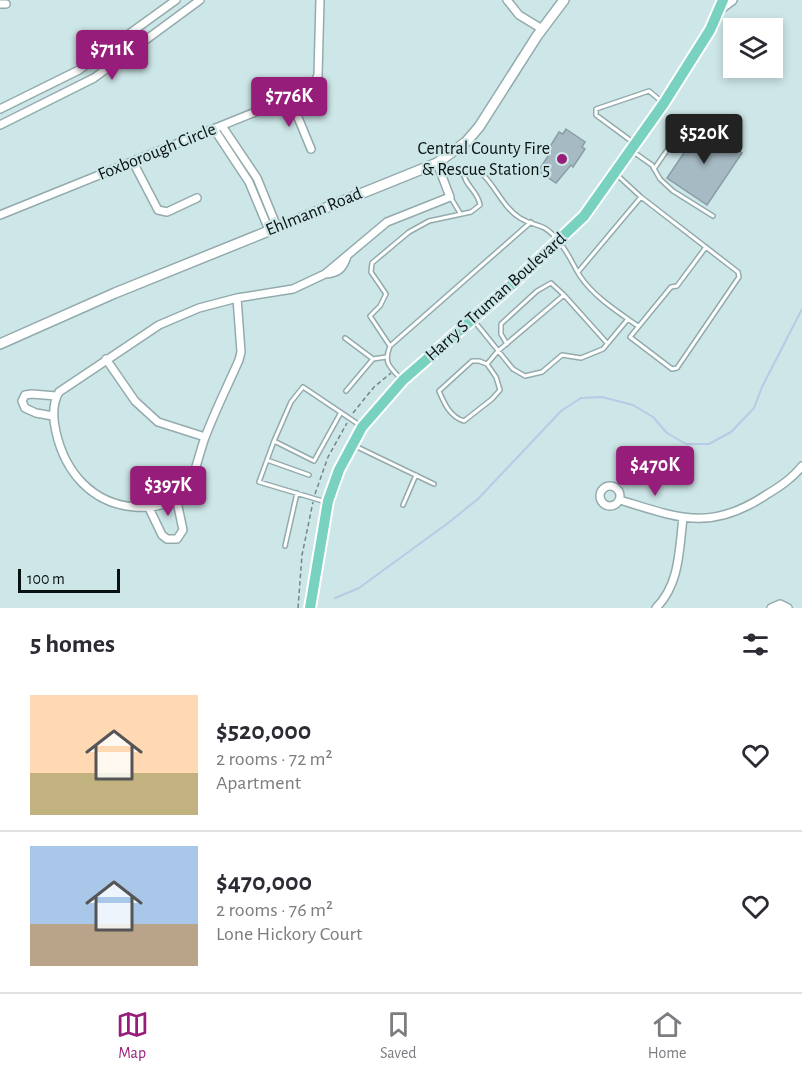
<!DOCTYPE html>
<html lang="en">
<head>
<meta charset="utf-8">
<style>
  :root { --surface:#fff; --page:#f7f7f7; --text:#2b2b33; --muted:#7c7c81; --line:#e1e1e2; --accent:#961e7a }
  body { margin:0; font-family:"Alegreya Sans",sans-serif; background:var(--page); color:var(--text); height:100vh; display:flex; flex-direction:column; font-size:22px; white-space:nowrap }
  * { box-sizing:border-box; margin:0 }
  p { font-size:20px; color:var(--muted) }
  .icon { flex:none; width:33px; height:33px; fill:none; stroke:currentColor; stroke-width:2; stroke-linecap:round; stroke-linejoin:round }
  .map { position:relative; height:608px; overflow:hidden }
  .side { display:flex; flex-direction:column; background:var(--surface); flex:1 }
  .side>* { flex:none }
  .fabs { position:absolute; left:723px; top:18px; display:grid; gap:12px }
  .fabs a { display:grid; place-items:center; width:60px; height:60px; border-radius:0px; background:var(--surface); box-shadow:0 3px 9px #0003; font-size:30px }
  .scale { position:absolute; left:18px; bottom:15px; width:102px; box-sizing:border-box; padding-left:6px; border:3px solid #091213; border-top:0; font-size:16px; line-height:21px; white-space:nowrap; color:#091213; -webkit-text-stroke:4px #cde6e7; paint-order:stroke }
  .price { position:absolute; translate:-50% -51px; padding:0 14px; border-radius:6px; background:var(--accent); color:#fff; font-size:20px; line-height:39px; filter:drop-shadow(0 2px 3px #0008) }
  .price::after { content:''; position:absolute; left:50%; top:36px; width:18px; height:14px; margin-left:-9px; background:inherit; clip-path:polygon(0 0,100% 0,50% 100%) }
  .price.selected { background:#222; color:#fff }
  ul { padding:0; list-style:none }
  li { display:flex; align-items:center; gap:18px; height:150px; padding:0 30px }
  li+li { border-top:2px solid var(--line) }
  li span { display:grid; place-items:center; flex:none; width:168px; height:120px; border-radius:0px; color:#555 }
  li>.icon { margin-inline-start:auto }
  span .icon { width:72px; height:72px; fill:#fffc; stroke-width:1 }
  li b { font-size:26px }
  h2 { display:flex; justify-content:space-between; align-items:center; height:72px; padding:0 30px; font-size:26px }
  .menu { display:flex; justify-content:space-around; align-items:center; height:84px; border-top:2px solid var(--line); background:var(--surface); font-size:16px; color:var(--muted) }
  .menu a { display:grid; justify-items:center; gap:3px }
  .menu .selected { color:var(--accent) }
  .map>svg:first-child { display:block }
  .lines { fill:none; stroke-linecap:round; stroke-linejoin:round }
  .stream { stroke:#b7cbe6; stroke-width:2 }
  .building { fill:#a6bac4; stroke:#8a9da7; stroke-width:1.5 }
  .lane-casing { stroke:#94abad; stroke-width:6 }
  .street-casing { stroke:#94abad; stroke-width:10 }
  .secondary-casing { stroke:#94abad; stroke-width:12 }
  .primary-casing { stroke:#fff; stroke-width:14 }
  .path { stroke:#748687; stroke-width:1.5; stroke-dasharray:4.5 3; stroke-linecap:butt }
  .lane { stroke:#fff; stroke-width:3 }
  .street { stroke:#fff; stroke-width:7 }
  .secondary { stroke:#fff; stroke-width:9 }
  .primary { stroke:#79d2bf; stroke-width:10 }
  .poi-dot { fill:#961e7a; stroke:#cde6e7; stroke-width:2 }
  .labels { text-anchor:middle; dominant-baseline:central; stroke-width:4.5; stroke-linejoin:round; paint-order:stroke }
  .poi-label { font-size:18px; fill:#091213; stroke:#cde6e7; text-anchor:end }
  .street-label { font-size:18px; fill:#091213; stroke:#cde6e7 }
</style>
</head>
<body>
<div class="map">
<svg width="802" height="608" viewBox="0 0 802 608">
  <rect width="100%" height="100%" fill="#cde6e7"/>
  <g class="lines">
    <path class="stream" d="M335 598 359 588 448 523 478 499 561 411 581 398 602 397 633 405 653 417 667 433 686 444H709L731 432 754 408 762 387 802 309"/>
  </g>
  <path class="building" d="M702 126 742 153 707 205 667 178 690 144 686 142 693 132 697 135Z
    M566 129 585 142 582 147 585 149 573 167 571 165 556 183 538 171 551 152 548 150 559 132 563 134Z"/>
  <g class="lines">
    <defs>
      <path id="lane" d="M634 143 596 115V109L649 91 661 101
        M632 151 652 165 660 179 673 191 713 216
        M654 169 690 117
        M616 174 641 197 738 272 739 277 677 368 672 369 630 337 671 287 677 286 706 247
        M451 198 460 213
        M560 243C569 254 573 265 580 276 594 297 618 312 638 326
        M578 272 641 197
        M475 322 513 369 525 376 542 372 562 355 581 358 603 349 628 319
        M345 338 373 359
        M507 344 501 334V324L537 291 551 283 564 295
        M390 346 531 222
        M487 364 496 377 500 390 492 399 464 421C450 417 444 403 439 391L472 361H479L487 364 498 351 564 295 607 343
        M401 379C390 367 383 363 390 346L370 316 380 306 386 294 371 272 372 263 409 232 429 221 471 212 480 205C478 191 464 185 463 171L471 167C493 176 499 205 520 218 536 228 541 221 556 238
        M346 391 373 359 386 357
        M340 414 314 461 274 441 291 402 303 387 361 426
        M274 441 259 482 326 502
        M353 445 434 484
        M267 460 309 475
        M403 505 416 475
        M285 546 297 493"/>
      <path id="street" d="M507 0 519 15 542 29
        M0 4H6
        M290 98 311 149
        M0 109 79 70 176 0
        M0 125 94 78 200 0
        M222 126 257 178 277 227
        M214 129 249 182 269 230
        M133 162 158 210 167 212 197 198
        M0 215 290 98 313 86 318 75 320 0
        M325 274C338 273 343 269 347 256
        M237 298 241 352 239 360C228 385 216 409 206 435 199 451 195 482 182 493 167 506 153 508 135 507 92 504 65 472 56 432 53 419 52 404 59 392L159 325 199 308Z
        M237 298 293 289 325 274 387 222 450 197 437 163
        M106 359 135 401 158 422 205 437
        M53 416 36 413 25 408 22 401 25 395 32 394 56 396
        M600 496a10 10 0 1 1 20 0a10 10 0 1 1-20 0Z
        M620 500C679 518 710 532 766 495 779 487 792 479 802 466
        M149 508 162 535 167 539H177L183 530 176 497
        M656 608C680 584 679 550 683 518
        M771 608 780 604 788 608"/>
      <path id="secondary" d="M720 9 732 0
        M0 344 115 293 437 163 466 142 479 127 537 36 564 0"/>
      <path id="primary" d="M310 608 328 501 339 470 362 427 403 380 507 289 584 216 664 103 710 30 723 0"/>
    </defs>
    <use href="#lane" class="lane-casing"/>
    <use href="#street" class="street-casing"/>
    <use href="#secondary" class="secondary-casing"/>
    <use href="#primary" class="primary-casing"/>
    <path class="path" d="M353 413 374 387 391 373
      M315 494 328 457 347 423
      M298 608 302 555 313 502"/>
    <use href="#lane" class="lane"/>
    <use href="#street" class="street"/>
    <use href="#secondary" class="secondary"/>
    <use href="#primary" class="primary"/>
  </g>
  <circle class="poi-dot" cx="562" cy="159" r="6"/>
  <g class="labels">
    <g class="poi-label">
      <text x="550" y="149">Central County Fire<tspan x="550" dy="21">&amp; Rescue Station 5</tspan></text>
    </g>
    <g class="street-label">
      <text transform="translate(157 152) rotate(-22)">Foxborough Circle</text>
      <text transform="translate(314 212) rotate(-22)">Ehlmann Road</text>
      <text transform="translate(496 297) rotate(-42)">Harry S Truman Boulevard</text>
    </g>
  </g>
</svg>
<div class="fabs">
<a><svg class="icon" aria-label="layers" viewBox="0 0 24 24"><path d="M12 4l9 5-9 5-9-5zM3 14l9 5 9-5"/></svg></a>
</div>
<div class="scale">100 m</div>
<b class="price" style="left:112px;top:81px">$711K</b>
<b class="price" style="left:289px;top:128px">$776K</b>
<b class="price selected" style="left:704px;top:165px">$520K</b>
<b class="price" style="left:655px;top:497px">$470K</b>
<b class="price" style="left:168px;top:517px">$397K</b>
</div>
<section class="side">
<h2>5 homes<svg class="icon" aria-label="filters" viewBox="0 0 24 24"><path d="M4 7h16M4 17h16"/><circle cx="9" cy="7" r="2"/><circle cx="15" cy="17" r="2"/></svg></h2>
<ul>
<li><span style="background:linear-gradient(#ffd9b3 65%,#c2b280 0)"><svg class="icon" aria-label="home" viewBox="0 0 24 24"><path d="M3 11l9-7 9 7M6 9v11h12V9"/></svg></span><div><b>$520,000</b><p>2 rooms · 72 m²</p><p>Apartment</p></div><svg class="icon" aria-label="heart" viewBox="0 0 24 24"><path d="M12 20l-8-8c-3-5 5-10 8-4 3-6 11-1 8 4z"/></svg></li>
<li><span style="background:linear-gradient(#a9c7e8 65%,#b9a48a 0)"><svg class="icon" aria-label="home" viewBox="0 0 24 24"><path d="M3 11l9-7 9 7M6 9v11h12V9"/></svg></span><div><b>$470,000</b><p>2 rooms · 76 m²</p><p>Lone Hickory Court</p></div><svg class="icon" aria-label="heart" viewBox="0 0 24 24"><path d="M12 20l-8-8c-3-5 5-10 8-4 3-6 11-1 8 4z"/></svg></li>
</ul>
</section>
<nav class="menu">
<a class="selected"><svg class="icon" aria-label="map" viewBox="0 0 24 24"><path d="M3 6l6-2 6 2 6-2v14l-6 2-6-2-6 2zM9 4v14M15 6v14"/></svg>Map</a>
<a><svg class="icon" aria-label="saved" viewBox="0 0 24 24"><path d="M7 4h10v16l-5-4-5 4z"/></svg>Saved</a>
<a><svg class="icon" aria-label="home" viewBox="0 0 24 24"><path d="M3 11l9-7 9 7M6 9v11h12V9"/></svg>Home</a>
</nav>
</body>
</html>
